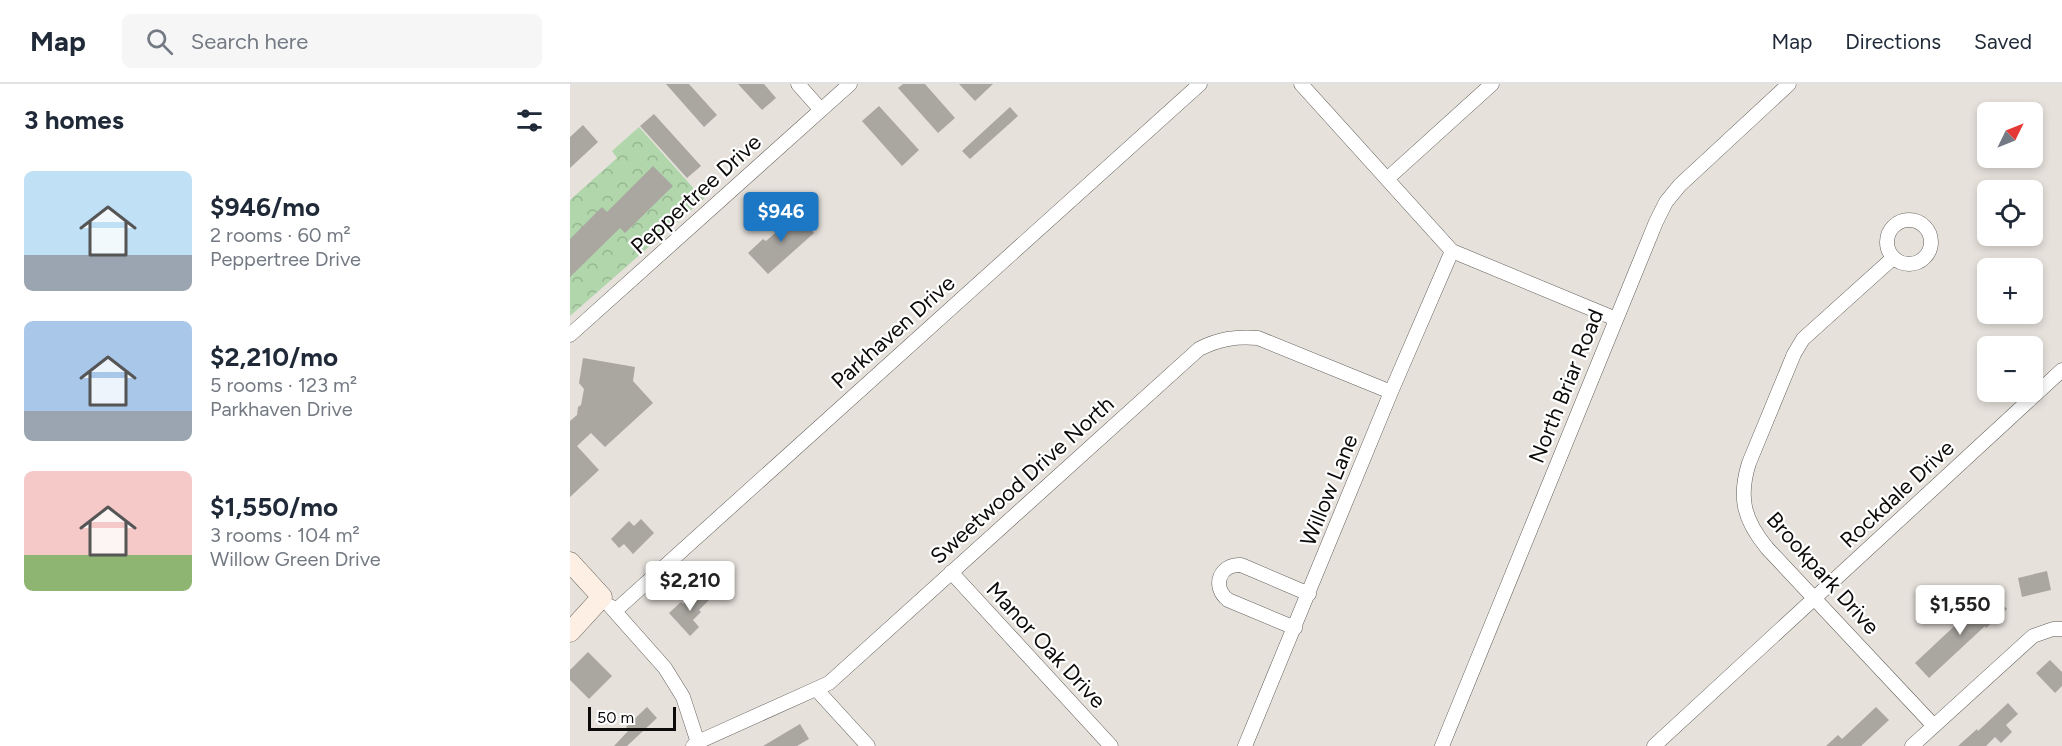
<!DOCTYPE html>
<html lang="en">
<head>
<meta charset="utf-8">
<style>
  :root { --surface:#fff; --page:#f6f6f7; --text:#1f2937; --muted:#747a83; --line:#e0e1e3; --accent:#1c78c5 }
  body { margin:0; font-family:Figtree,sans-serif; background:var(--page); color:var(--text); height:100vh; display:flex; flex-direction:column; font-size:22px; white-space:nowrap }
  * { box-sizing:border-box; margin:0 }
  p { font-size:20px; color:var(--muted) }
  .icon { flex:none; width:33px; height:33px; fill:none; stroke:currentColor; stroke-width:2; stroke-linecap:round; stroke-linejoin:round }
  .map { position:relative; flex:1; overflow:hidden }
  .side { display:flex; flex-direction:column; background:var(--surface); width:570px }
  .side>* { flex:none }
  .needle { width:39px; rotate:47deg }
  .buttons { position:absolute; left:1407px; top:18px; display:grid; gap:12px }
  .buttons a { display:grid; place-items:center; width:66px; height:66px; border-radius:9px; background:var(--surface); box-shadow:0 3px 9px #0003; font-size:30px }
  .scale { position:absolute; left:18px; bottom:15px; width:88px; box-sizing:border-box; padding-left:6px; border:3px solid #0d0b0a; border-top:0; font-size:16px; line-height:21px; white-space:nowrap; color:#0d0b0a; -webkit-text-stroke:4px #fff; paint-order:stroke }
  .price { position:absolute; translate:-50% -51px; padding:0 14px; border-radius:6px; background:#fff; color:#222; font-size:20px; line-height:39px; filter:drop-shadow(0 2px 3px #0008) }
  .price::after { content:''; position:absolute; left:50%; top:36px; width:18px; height:14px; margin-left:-9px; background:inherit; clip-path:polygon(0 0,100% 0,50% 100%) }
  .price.on { background:var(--accent); color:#fff }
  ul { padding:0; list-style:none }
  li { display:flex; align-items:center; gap:18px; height:150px; padding:0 24px }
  li span { display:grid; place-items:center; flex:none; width:168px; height:120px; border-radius:9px; color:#555 }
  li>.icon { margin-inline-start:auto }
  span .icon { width:72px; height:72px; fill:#fffc; stroke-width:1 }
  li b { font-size:26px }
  h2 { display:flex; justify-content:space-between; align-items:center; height:72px; padding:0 24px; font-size:26px }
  header { display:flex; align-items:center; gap:36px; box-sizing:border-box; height:84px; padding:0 30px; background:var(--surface); border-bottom:2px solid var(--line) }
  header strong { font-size:28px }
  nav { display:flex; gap:33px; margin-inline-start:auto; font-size:21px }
  .search { width:420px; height:54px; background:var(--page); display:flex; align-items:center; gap:15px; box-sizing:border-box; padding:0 21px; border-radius:9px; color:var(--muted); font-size:22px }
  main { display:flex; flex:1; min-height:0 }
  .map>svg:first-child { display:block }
  .forest { fill:url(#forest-crowns) }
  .building { fill:#aaa6a0 }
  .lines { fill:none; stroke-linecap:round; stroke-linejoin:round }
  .street-casing { stroke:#615d58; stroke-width:15 }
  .secondary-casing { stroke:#615d58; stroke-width:21 }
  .street { stroke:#fff; stroke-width:14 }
  .secondary { stroke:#feefe5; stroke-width:20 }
  .labels { text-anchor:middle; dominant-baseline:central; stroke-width:4.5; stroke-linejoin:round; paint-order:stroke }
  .street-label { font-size:22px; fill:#0d0b0a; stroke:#fff }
</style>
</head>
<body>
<header>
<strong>Map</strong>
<div class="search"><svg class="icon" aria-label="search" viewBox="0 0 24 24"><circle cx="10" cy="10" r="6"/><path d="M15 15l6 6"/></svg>Search here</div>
<nav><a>Map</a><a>Directions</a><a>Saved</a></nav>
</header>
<main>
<section class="side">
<h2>3 homes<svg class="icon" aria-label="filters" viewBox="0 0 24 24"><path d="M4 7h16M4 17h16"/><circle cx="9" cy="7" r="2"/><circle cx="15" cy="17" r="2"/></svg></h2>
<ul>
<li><span style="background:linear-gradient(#bfe0f5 70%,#9aa5b1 0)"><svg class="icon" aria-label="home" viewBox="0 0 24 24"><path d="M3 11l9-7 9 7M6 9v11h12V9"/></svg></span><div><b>$946/mo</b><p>2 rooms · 60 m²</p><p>Peppertree Drive</p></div></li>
<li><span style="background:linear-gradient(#a9c7e8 75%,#9aa5b1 0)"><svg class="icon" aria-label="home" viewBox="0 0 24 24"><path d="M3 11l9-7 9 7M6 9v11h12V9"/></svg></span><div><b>$2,210/mo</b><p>5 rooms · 123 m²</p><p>Parkhaven Drive</p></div></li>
<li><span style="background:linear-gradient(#f6c9c9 70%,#8fb573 0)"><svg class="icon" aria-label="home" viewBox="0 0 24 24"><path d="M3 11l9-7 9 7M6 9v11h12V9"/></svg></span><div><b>$1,550/mo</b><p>3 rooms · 104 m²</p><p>Willow Green Drive</p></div></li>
</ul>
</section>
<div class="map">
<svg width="1492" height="662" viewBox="0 0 1492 662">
  <defs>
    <pattern id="forest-crowns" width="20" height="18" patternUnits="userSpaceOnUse" patternTransform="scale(1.5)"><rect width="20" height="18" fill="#b1d6ab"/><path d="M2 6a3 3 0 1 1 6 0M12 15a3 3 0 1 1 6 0" fill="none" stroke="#97b692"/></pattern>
  </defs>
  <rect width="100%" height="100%" fill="#e6e1db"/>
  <path class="forest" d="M69 43 126 107 136 105 138 111 0 232V116L47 74 42 67Z"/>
  <path class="building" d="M96 0H119L147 31 134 43Z
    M168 0H194L206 14 192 26Z
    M333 0H355L385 34 368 49 328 4Z
    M389 0H423L405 17Z
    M309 22 349 66 332 82 292 37Z
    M440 23 448 32 400 75 392 67Z
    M84 30 131 82 117 94 70 42Z
    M13 41 28 58 0 84V53Z
    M83 82 103 102 55 149 50 144 0 193V155L32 123 37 128Z
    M224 127 244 149 198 190 178 169 193 155 196 157 211 144 208 142Z
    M13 274 65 283 63 297 83 319 35 363 21 349 7 362 29 386 0 413V337L7 331 8 323 11 321 14 305 9 299Z
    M71 435 84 449 63 470 54 460 49 464 41 455 59 437 64 442Z
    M1477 487 1481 506 1452 513 1448 494Z
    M129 505 139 516 129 526 131 528 123 536 129 543 120 552 99 529 111 518 113 520Z
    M1423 510 1437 525 1416 544 1415 542 1359 594 1345 579 1394 533 1396 536Z
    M18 568 42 592 19 615 0 596V586Z
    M1480 576 1492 588V602L1485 609 1466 589Z
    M1438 619 1448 630 1436 641 1442 648 1431 659 1425 653 1416 662H1388L1407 645 1408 647Z
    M77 623 87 634 57 662H44L59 646 56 643Z
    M1306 623 1319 636 1291 662H1256L1268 651 1272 655Z
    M230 640 239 655 227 662H193Z"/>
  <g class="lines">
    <defs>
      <path id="street" d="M228 0 251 26
        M731 0 882 167 1046 235
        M817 95 922 0
        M1317 158a22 22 0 1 1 44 0a22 22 0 1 1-44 0Z
        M1323 174 1233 255 1224 270 1179 379C1168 414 1174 436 1197 464L1364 642
        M0 251 280 0
        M381 488 541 662
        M40 522 95 584 113 613 129 662
        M45 527 630 0
        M725 544 658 516C641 502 650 480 671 481L739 510
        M246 605 298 662
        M123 662 128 658 259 599 629 265C649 255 666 252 688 254L821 308
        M675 662 821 308 882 167
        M872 662 1086 138 1096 118 1110 101 1219 0
        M1084 662 1492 286
        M1342 662 1463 552 1483 545H1492"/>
      <path id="secondary" d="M0 478 32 513 0 548"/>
    </defs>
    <use href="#street" class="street-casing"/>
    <use href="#secondary" class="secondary-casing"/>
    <use href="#street" class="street"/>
    <use href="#secondary" class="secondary"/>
  </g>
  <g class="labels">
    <g class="street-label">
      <text transform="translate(126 110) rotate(-42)">Peppertree Drive</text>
      <text transform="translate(323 248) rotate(-42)">Parkhaven Drive</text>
      <text transform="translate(996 302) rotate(-68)">North Briar Road</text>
      <text transform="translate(452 396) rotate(-42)">Sweetwood Drive North</text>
      <text transform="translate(759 406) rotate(-68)">Willow Lane</text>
      <text transform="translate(1327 410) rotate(-43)">Rockdale Drive</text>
      <text transform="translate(1253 489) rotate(48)">Brookpark Drive</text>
      <text transform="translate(476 561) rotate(47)">Manor Oak Drive</text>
    </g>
  </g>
</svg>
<div class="buttons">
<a><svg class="needle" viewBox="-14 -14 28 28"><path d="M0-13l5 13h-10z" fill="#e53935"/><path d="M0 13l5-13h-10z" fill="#747a83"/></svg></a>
<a><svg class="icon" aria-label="locate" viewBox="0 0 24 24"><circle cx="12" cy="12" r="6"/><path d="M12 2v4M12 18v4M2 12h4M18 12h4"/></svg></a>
<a>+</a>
<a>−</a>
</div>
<div class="scale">50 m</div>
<b class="price on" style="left:211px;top:159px">$946</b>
<b class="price" style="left:120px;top:528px">$2,210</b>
<b class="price" style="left:1390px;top:552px">$1,550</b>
</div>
</main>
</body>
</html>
